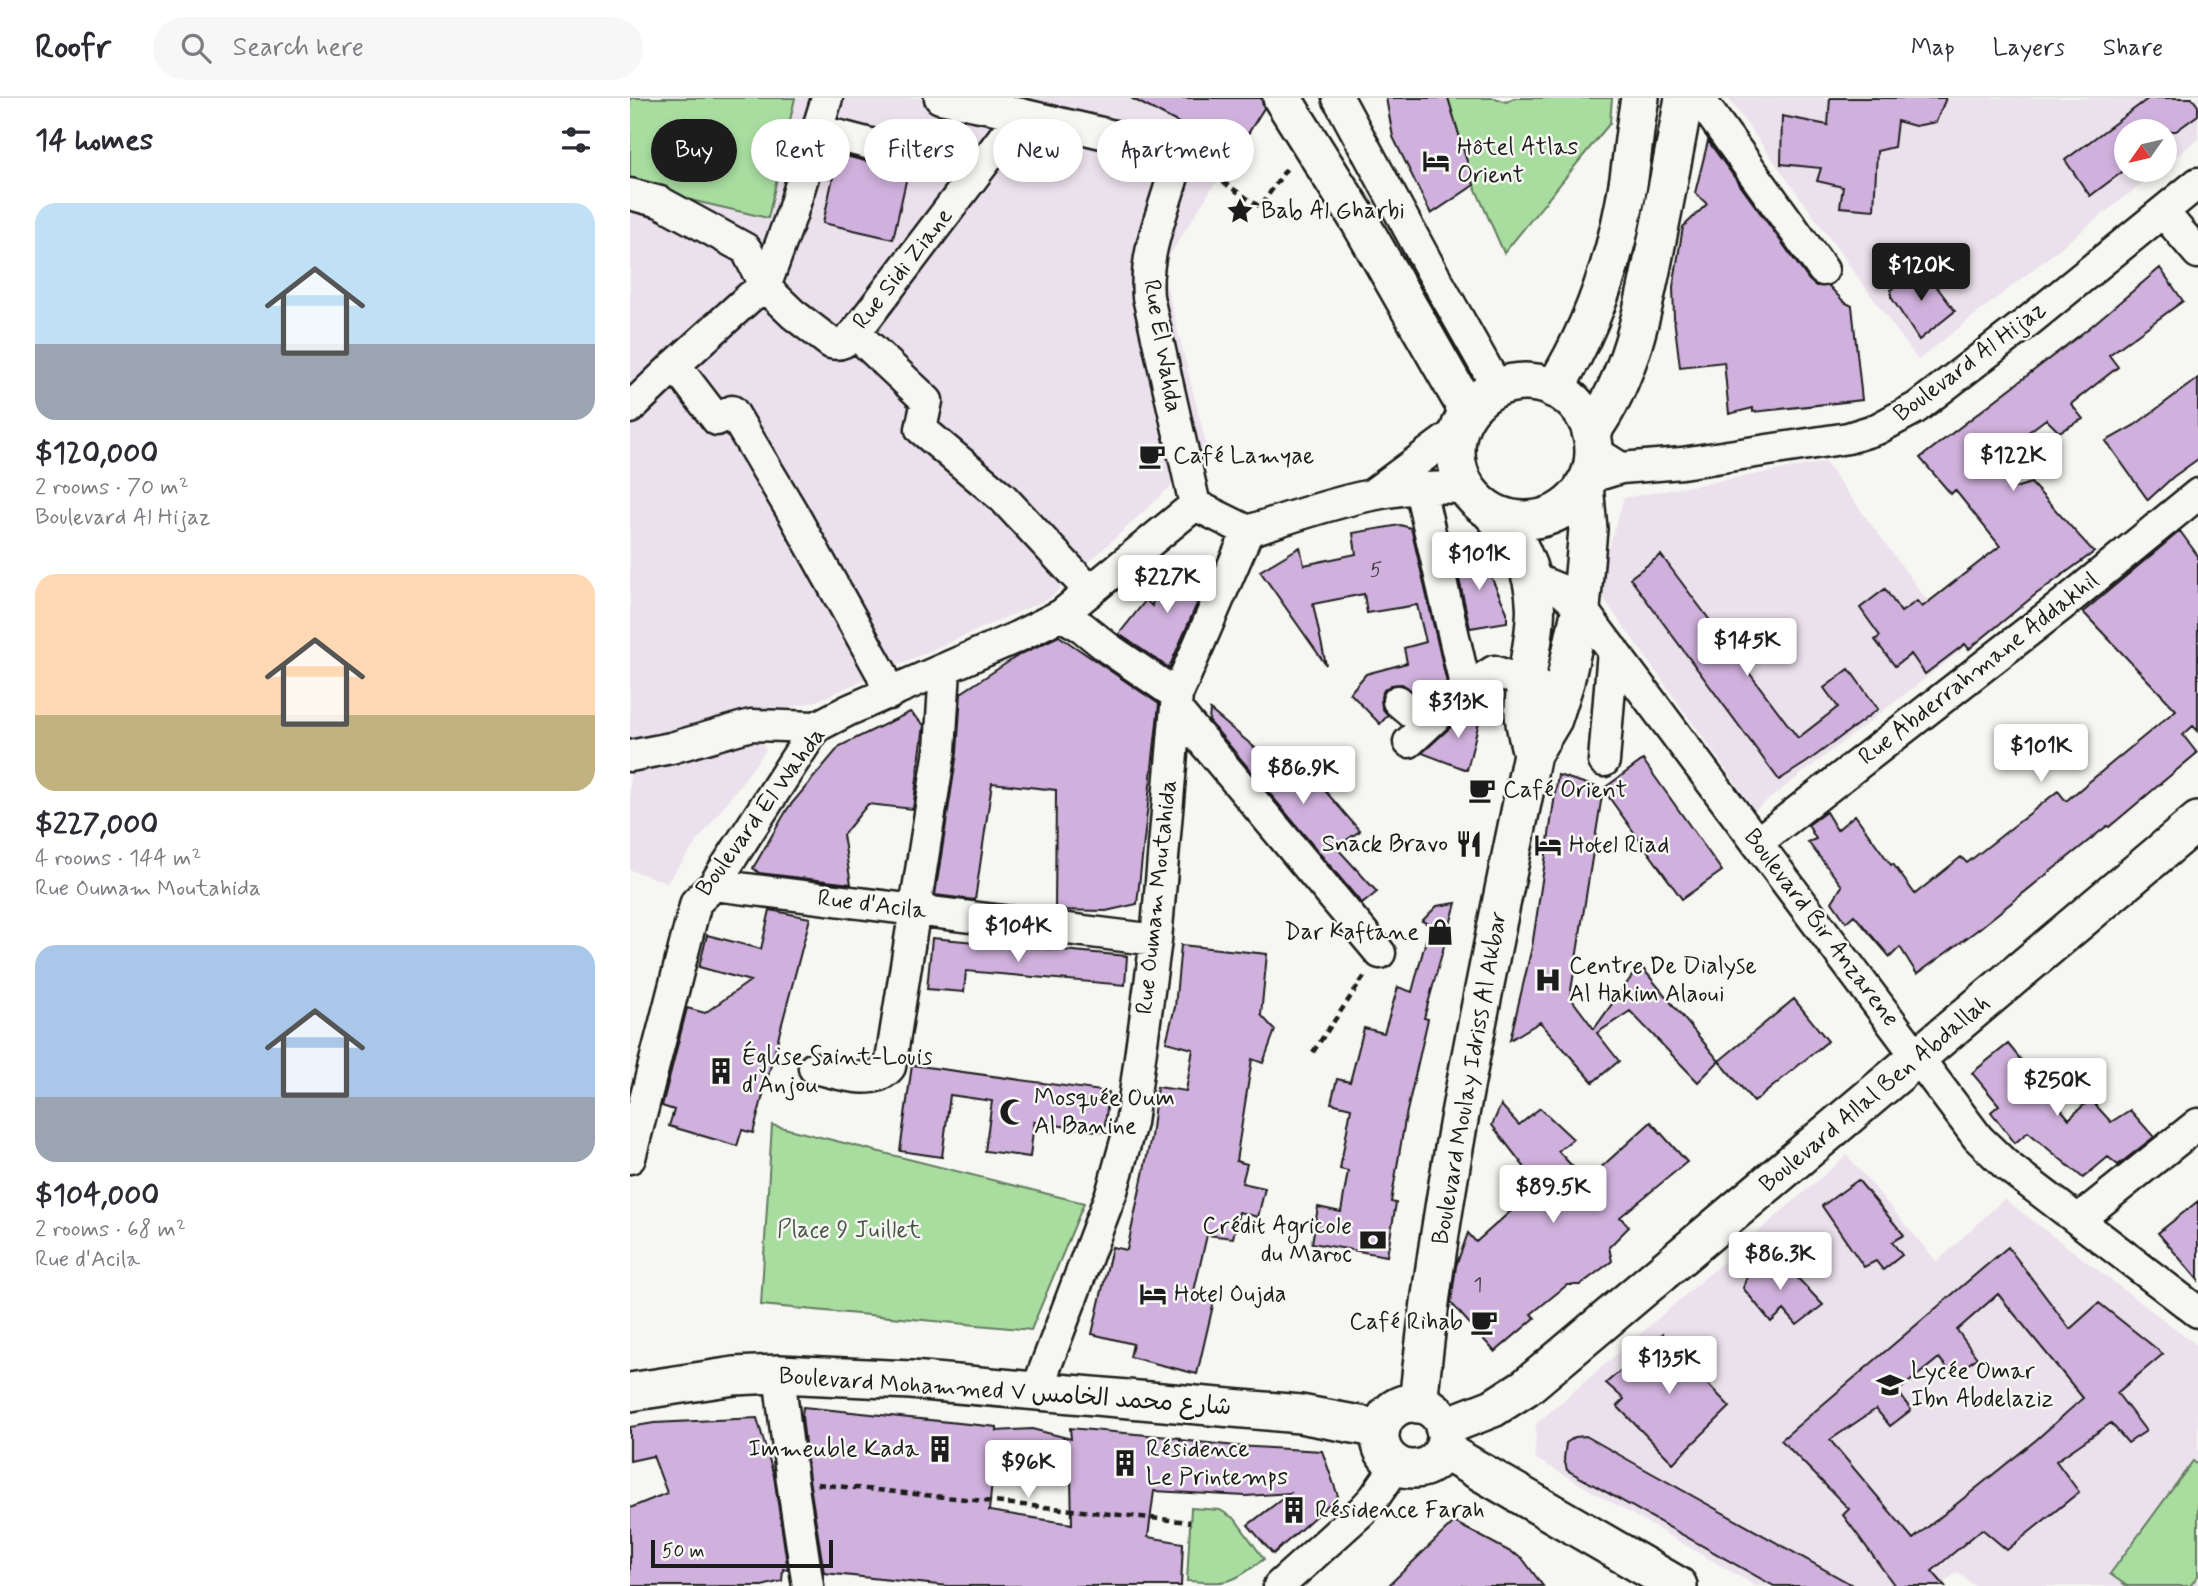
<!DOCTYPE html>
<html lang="en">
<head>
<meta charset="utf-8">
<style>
  :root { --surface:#fff; --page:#f7f7f7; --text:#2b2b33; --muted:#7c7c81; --line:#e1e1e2; --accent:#1c1c1c }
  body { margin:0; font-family:Mynerve,"Playpen Sans Arabic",sans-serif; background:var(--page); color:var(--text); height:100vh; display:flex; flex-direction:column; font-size:26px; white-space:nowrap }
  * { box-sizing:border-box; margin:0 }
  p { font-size:23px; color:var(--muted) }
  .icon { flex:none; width:38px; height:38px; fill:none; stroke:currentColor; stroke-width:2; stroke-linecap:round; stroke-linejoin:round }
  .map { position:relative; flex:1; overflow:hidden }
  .drawer { display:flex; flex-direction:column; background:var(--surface); width:630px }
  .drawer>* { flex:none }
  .top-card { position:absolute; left:21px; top:21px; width:665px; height:63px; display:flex; gap:14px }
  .needle { width:46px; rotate:236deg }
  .tools { position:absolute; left:1484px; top:21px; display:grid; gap:14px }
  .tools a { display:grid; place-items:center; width:63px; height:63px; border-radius:50%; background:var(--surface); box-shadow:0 4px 10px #0003; font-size:35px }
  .scale { position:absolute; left:21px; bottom:18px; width:182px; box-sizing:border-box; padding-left:7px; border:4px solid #1c1c1c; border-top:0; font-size:19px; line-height:24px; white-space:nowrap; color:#1c1c1c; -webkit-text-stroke:5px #f6f6f2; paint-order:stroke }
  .price { position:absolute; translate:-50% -60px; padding:0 16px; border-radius:7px; background:#fff; color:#222; font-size:23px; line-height:46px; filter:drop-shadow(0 2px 4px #0008) }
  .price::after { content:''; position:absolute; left:50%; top:42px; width:21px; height:16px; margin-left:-10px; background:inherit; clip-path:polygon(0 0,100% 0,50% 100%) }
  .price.current { background:var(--accent); color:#fff }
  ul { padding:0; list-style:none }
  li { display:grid; align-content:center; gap:14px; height:371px; padding:0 35px }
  li span { display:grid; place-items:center; height:217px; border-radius:21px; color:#555 }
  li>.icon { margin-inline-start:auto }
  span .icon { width:126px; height:126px; fill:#fffc; stroke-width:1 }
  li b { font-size:30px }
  h2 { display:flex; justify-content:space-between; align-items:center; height:84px; padding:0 35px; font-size:30px }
  .chip { padding:0 24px; border-radius:32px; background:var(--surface); box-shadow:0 4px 10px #0003; font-size:24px; line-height:63px }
  .chip.current { background:var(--accent); color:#fff }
  header { display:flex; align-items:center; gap:42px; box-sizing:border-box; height:98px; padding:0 35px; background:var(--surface); border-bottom:2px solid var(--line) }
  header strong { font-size:33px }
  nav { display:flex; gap:38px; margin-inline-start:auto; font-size:24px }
  .search { width:490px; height:63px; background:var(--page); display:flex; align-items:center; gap:18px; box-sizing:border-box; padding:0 24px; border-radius:38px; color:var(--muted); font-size:26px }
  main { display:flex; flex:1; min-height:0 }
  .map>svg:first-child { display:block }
  .built { fill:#ebe1ec }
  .green { fill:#a9dda0; stroke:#627c5e; stroke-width:2 }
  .building { fill:#d0b1dd; stroke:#1c1c1c; stroke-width:2; fill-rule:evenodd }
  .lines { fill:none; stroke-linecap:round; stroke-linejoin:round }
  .minor-casing { stroke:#1c1c1c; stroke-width:35 }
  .major-casing { stroke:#1c1c1c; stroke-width:42 }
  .path { stroke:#1c1c1c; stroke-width:4.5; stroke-dasharray:7 5; stroke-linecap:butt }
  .minor { stroke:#f6f6f2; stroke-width:30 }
  .major { stroke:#f6f6f2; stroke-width:37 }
  .labels { text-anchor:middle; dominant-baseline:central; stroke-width:5; stroke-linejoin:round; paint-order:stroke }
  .number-label { font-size:21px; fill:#49414c }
  .poi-label { font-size:24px; fill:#1c1c1c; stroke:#f6f6f2; text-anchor:start }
  .street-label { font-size:24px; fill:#1c1c1c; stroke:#f6f6f2 }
  .park-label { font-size:24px; fill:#465644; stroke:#f6f6f2 }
</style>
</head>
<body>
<header>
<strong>Roofr</strong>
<div class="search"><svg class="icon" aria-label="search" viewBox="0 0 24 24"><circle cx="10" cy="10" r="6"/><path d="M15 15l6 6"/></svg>Search here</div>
<nav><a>Map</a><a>Layers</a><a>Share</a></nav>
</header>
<main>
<section class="drawer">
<h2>14 homes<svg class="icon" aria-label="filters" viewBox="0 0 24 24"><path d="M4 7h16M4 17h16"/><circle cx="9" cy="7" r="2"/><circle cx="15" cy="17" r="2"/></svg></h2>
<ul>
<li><span style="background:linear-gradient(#bfe0f5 65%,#9aa5b1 0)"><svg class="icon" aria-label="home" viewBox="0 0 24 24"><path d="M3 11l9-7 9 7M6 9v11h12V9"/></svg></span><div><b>$120,000</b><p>2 rooms · 70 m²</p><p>Boulevard Al Hijaz</p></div></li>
<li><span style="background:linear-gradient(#ffd9b3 65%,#c2b280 0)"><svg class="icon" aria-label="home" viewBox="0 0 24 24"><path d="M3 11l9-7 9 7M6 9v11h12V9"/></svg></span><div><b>$227,000</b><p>4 rooms · 144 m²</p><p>Rue Oumam Moutahida</p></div></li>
<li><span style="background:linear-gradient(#a9c7e8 70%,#9aa5b1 0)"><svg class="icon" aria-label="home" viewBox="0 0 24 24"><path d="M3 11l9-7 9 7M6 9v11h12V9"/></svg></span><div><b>$104,000</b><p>2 rooms · 68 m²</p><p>Rue d'Acila</p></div></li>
</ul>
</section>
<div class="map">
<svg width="1568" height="1488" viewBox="0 0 1568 1488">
  <rect width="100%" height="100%" fill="#f6f6f2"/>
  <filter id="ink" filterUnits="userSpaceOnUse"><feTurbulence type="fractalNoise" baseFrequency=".0143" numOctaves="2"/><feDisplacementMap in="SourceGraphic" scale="14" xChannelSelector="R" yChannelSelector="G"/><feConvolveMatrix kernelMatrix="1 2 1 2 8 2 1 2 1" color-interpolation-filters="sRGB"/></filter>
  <g filter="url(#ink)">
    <path class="built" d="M0 0H634L638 2 532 169 578 354 420 500 184 604 117 619 136 652 37 784 0 772Z
      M1098 0H1568V41L1535 67V33H1496V72H1529L1288 262Z
      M1195 364 1333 551 1125 712 966 490 994 400Z
      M1217 1057 1307 1164 1374 1101 1568 1248V1488H1344L1327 1474 1309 1488H1126L905 1360 906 1326Z"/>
    <path class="green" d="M0 0H165L138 120 0 88Z
      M818 0H865L876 4 884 0H982L980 25 874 155 844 87Z
      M142 1027 454 1105 401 1232 131 1207Z
      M1563 1363 1568 1367V1478L1560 1488H1497L1480 1476Z
      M561 1410 590 1412 605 1421 634 1461C600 1486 600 1486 557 1483Z"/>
    <path class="building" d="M501 0H631L634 10 606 55Z
      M756 0H818L844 87 801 116 763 39Z
      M1200 0H1316L1306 24 1285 28 1267 23 1264 49 1247 53 1244 112 1210 109 1213 89 1187 83 1191 70 1151 66 1152 18 1198 27Z
      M1519 0H1562L1568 8V17L1546 33H1496V71L1460 98 1435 62Z
      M398 36 433 44 423 64 390 46Z
      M1078 43 1179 182 1186 188H1199L1214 204 1222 208 1232 302 1123 314V310L1099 316 1094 264 1050 269 1044 220 1043 189 1053 129 1077 106 1065 95Z
      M208 56 278 74 263 141 193 125Z
      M1291 168 1325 213 1289 242 1261 199V192Z
      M1530 170 1553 203 1479 257 1488 269 1441 306 1453 321 1429 334 1416 321 1360 363 1381 391 1401 385 1464 454 1405 497 1339 551 1335 546 1295 576 1281 556 1265 568 1245 542 1250 538 1230 510 1255 491 1271 514 1287 503 1292 509 1370 448 1325 392 1321 396 1290 360 1459 230Z
      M1568 280V361L1543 379 1518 402 1476 343 1505 327Z
      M770 427 781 430 817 585 786 596 772 586 761 587 754 592 751 599 752 610 758 617 750 626 720 595 736 576 777 565 774 550 796 544 787 507 737 515 734 496 683 506 696 567 630 473 670 449 674 467 726 456 723 435Z
      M1550 433 1568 458V633L1563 628 1553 637 1567 655 1479 729 1477 728 1346 833 1287 876 1270 849 1260 859 1224 817 1216 824 1202 804 1212 788 1178 744 1186 741 1178 727 1196 714 1207 732 1225 717 1261 767 1263 766 1285 796 1331 759 1337 765 1428 693 1436 703 1546 612 1453 514Z
      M823 454 853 461 877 514V524L840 530Z
      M1031 457 1168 640 1208 609 1194 590 1219 571 1248 611 1177 664 1149 682 1000 480Z
      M553 461 580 476 539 570 489 536 516 502 522 508 525 492 534 495 535 483 545 486Z
      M429 538 529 606 507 806 476 813 425 812 426 692 362 685 345 802 305 797 327 655 331 595 389 557Z
      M855 600 837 672 792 655 847 605Z
      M580 612 649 670 665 658 730 733 706 749 747 794 732 806 579 623Z
      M280 614 294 627 283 711 238 706 213 737 221 786 129 775 123 770 158 710 210 648Z
      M1013 662 1092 773 1052 801 973 691Z
      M928 677 973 691 940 899 964 931 1010 867 1089 963 1068 984 1000 913 967 935 989 963 963 984 910 924 880 942 902 849Z
      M826 805 794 920 798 921 775 1022 761 1104 766 1105 757 1158 682 1145 688 1109 711 1114 718 1073 710 1071 721 1010 701 1005 707 981 720 984 734 930 754 935 768 889 782 894 800 827 792 823 807 808Z
      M140 812 180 820 123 1035 112 1032 107 1048 39 1028 44 1012 32 1008 57 910 75 915 120 883 69 869 77 837 131 851Z
      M302 840 497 858 495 887 336 873 334 894 297 891Z
      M551 847 637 856 631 917 645 932 633 965 622 961 606 1063 617 1066 612 1085 635 1090 628 1119 609 1114 603 1140 577 1137 564 1193 585 1199 567 1276 500 1259 503 1246 462 1236 482 1149 497 1152 521 1039 527 989 556 993 563 951 536 944 545 909Z
      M1164 901 1198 943 1124 1004 1089 963Z
      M1378 946 1439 1021 1460 1001 1481 1024 1500 1012 1524 1039 1488 1067 1478 1059 1453 1080 1398 1034 1385 1045 1361 1014 1369 1007 1342 975Z
      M282 967 479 994 474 1034 404 1024 400 1059 355 1053 362 1003 320 997 312 1059 270 1053Z
      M871 1007 889 1027 910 1010 943 1041 928 1053 956 1083 1021 1024 1057 1064 990 1119 999 1129 979 1149 982 1163 950 1187H937L901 1216 905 1220 865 1254 821 1205 826 1168 838 1135 846 1144 909 1088 862 1027Z
      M1228 1082 1274 1137 1262 1144 1272 1157 1253 1172 1246 1163 1234 1169 1192 1108Z
      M1568 1103V1182L1528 1135Z
      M1378 1149 1440 1231 1469 1205 1533 1256 1487 1295 1516 1333 1498 1345 1481 1325 1426 1363 1449 1394 1377 1452 1352 1431 1302 1473 1315 1488H1265L1213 1417 1219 1411 1151 1342ZM1368 1196 1453 1300 1406 1342 1283 1441 1200 1342 1246 1311 1260 1328 1281 1312 1268 1293 1309 1260 1323 1277 1347 1260 1327 1232Z
      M1146 1157 1193 1207 1167 1227 1154 1212 1141 1224 1113 1190 1119 1173Z
      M1033 1236 1043 1252 1057 1243 1082 1274 1074 1282 1100 1309 1043 1365 987 1308 994 1301 976 1285Z
      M173 1309 367 1329V1333L402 1331 441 1341 440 1330 550 1340V1342L606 1348 692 1353 708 1398 643 1456 618 1427 660 1395 616 1398 524 1393 518 1439 553 1445 551 1488H318L194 1475 179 1381 172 1318ZM363 1373 441 1381 442 1426 359 1413Z
      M127 1320 144 1378 158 1472 153 1471 152 1483 132 1488H0V1410L37 1395 23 1358 0 1363V1329L24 1325Z
      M956 1338 1018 1373 1224 1488H1144L937 1372 934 1361 936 1345 945 1339Z
      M824 1424 892 1460 913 1488H758Z"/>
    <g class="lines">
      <defs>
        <path id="minor" d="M310 0 391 16 510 44 530 55 545 71C534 113 514 154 518 199L565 407 618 433
          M708 0 800 170 867 289
          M1069 0 1193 172
          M187 32 347 74
          M0 96 30 104 116 151 135 189 163 216 201 245C212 248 217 242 225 235L391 16
          M1533 114 1568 155
          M225 235 297 303 291 331 373 400 460 493
          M45 267 87 322 102 313 164 417 251 574 259 596
          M0 310 45 267 120 199 135 189 162 115 197 0
          M964 353 991 370
          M958 380 991 370 1052 365 1218 340 1247 331 1286 310 1400 222 1568 85
          M790 391 836 591
          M744 395 828 333
          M901 480 931 492 951 510 1348 1040 1376 1067 1568 1214
          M431 517 452 529 478 550 547 597
          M768 603 781 614 801 623
          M546 611 750 855
          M779 644 836 591 864 573 917 592
          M0 658 41 650 121 627 186 629
          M974 663 983 552
          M1128 744 1431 508 1568 396
          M84 787 526 842
          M184 970C206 974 243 990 260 969L310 652 315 572
          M0 1060 66 804 84 787 186 629 219 612 387 539 431 517 565 407
          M1448 1122 1568 1026
          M149 1276 162 1383 178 1488
          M406 1294 482 1093 501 1025 526 842 547 597 618 433C689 410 762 383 837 391
          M649 1488 732 1413 744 1400 767 1367"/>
        <path id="major" d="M652 0 730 124 838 313
          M826 353a69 69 0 1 1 138 0a69 69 0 1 1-138 0Z
          M924 291C964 227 988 153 999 80 1003 53 1005 27 1010 0
          M961 334C1002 279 1015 203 1028 137 1037 92 1046 46 1054 0
          M859 412C871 425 885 439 892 455 921 516 894 555 894 614 894 628 899 643 902 656
          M0 1294 104 1278 149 1276 281 1282 670 1316 751 1331
          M750 1338a33 33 0 1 1 66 0a33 33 0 1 1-66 0Z
          M788 1306C810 1087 858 871 902 656L923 621 935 584 951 510 958 431 954 387
          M814 1329 863 1310 896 1289 1568 723
          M813 1352 1048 1488"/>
      </defs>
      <use href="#minor" class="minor-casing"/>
      <use href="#major" class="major-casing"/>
      <path class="path" d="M570 77 590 82 630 109 659 67
        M683 954 736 876
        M187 1386 560 1424"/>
      <use href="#minor" class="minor"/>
      <use href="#major" class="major"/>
    </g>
  </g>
  <defs>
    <symbol id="hotel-bare" viewBox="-9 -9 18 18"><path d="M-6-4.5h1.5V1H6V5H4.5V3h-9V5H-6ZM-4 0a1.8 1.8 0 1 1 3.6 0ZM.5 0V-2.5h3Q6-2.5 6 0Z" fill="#1c1c1c" stroke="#f6f6f2" stroke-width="2.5" paint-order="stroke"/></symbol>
    <symbol id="sight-bare" viewBox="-9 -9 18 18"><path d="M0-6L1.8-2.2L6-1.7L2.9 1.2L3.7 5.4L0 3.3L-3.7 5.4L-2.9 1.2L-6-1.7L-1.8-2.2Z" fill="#1c1c1c" stroke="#f6f6f2" stroke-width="2.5" paint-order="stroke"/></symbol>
    <symbol id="cafe-bare" viewBox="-9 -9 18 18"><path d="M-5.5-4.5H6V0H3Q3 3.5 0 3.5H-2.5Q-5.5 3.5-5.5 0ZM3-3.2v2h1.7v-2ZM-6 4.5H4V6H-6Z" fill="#1c1c1c" stroke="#f6f6f2" stroke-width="2.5" paint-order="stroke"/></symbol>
    <symbol id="restaurant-bare" viewBox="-9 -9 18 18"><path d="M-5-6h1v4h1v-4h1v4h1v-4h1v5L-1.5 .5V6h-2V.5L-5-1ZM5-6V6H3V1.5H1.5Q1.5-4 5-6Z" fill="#1c1c1c" stroke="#f6f6f2" stroke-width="2.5" paint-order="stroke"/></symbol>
    <symbol id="shop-bare" viewBox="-9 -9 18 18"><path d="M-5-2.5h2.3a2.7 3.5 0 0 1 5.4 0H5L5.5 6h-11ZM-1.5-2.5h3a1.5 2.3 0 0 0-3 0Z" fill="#1c1c1c" stroke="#f6f6f2" stroke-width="2.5" paint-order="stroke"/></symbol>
    <symbol id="hospital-bare" viewBox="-9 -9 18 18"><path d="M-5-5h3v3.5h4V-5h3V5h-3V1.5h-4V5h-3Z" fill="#1c1c1c" stroke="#f6f6f2" stroke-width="2.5" paint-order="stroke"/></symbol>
    <symbol id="building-bare" viewBox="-9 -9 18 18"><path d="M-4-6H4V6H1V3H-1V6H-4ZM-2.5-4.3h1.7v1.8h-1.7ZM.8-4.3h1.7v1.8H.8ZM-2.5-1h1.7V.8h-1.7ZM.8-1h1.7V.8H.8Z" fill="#1c1c1c" stroke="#f6f6f2" stroke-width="2.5" paint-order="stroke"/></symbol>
    <symbol id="mosque-bare" viewBox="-9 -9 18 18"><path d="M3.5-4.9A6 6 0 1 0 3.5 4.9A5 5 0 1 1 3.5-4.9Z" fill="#1c1c1c" stroke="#f6f6f2" stroke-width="2.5" paint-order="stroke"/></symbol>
    <symbol id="bank-bare" viewBox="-9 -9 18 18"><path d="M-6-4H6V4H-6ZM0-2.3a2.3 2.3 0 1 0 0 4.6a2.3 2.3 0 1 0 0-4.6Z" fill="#1c1c1c" stroke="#f6f6f2" stroke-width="2.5" paint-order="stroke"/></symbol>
    <symbol id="school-bare" viewBox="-9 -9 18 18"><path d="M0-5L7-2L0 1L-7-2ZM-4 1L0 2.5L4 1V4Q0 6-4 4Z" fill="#1c1c1c" stroke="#f6f6f2" stroke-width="2.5" paint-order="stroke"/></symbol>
  </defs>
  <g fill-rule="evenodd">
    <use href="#hotel-bare" x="787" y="44" width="38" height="38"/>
    <use href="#sight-bare" x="591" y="94" width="38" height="38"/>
    <use href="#cafe-bare" x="503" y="339" width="38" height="38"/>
    <use href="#cafe-bare" x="833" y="673" width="38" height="38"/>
    <use href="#restaurant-bare" x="820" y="727" width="38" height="38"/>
    <use href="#hotel-bare" x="899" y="728" width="38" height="38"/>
    <use href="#shop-bare" x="791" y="815" width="38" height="38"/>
    <use href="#hospital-bare" x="899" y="863" width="38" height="38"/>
    <use href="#building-bare" x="72" y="954" width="38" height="38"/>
    <use href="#mosque-bare" x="364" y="995" width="38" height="38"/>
    <use href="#bank-bare" x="724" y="1123" width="38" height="38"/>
    <use href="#hotel-bare" x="504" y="1177" width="38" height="38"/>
    <use href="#cafe-bare" x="835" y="1205" width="38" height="38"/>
    <use href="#school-bare" x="1241" y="1268" width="38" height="38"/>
    <use href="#building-bare" x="291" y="1332" width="38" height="38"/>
    <use href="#building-bare" x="476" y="1346" width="38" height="38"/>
    <use href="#building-bare" x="645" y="1393" width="38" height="38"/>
  </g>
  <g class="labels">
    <g class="number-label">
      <text x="746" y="472">5</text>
      <text x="848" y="1187">1</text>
    </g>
    <g class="poi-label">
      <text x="827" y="49">Hôtel Atlas<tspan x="827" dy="28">Orient</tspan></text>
      <text x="631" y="113">Bab Al Gharbi</text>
      <text x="543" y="358">Café Lamyae</text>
      <text x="873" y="692">Café Orient</text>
      <text x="818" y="746" text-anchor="end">Snack Bravo</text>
      <text x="939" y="747">Hotel Riad</text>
      <text x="789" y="834" text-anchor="end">Dar Kaftane</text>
      <text x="939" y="868">Centre De Dialyse<tspan x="939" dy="28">Al Hakim Alaoui</tspan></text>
      <text x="112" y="959">Église Saint-Louis<tspan x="112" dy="28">d'Anjou</tspan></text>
      <text x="404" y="1000">Mosquée Oum<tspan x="404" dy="28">Al Banine</tspan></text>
      <text x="722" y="1128" text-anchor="end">Crédit Agricole<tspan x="722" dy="28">du Maroc</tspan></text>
      <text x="544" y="1196">Hotel Oujda</text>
      <text x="833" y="1224" text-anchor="end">Café Rihab</text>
      <text x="1281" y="1273">Lycée Omar<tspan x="1281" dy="28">Ibn Abdelaziz</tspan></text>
      <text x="289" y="1351" text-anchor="end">Immeuble Kada</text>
      <text x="516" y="1351">Résidence<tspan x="516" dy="28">Le Printemps</tspan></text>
      <text x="685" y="1412">Résidence Farah</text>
    </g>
    <g class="street-label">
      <text transform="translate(273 171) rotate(-52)">Rue Sidi Ziane</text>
      <text transform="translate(532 248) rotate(80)">Rue El Wahda</text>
      <text transform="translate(1340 264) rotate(-37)">Boulevard Al Hijaz</text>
      <text transform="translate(1349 571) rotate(-38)">Rue Abderrahmane Addakhil</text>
      <text transform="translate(131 714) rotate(-54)">Boulevard El Wahda</text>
      <text transform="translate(527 799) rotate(-84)">Rue Oumam Moutahida</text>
      <text transform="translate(242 807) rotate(7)">Rue d'Acila</text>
      <text transform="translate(1191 830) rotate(53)">Boulevard Bir Anzarene</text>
      <text transform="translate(840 980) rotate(-80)">Boulevard Moulay Idriss Al Akbar</text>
      <text transform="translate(1245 996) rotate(-40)">Boulevard Allal Ben Abdallah</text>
      <text transform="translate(375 1294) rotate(4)">Boulevard Mohammed V شارع محمد الخامس</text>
    </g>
    <g class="park-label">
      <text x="219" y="1132">Place 9 Juillet</text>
    </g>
  </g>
</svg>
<div class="tools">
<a><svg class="needle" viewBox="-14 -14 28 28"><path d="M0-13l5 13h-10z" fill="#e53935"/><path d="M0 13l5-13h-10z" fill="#7c7c81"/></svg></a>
</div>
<div class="scale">50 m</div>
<b class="price current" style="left:1291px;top:205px">$120K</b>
<b class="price" style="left:1383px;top:395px">$122K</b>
<b class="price" style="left:849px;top:494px">$101K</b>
<b class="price" style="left:537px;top:517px">$227K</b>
<b class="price" style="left:1117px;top:580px">$145K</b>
<b class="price" style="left:828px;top:642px">$313K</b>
<b class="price" style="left:1411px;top:686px">$101K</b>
<b class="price" style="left:673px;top:708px">$86.9K</b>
<b class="price" style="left:388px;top:866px">$104K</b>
<b class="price" style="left:1427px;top:1020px">$250K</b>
<b class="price" style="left:923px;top:1127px">$89.5K</b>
<b class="price" style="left:1150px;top:1194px">$86.3K</b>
<b class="price" style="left:1039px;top:1298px">$135K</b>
<b class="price" style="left:398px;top:1402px">$96K</b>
<div class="top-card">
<a class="chip current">Buy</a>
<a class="chip">Rent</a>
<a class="chip">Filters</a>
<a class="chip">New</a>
<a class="chip">Apartment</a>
</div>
</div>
</main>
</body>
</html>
